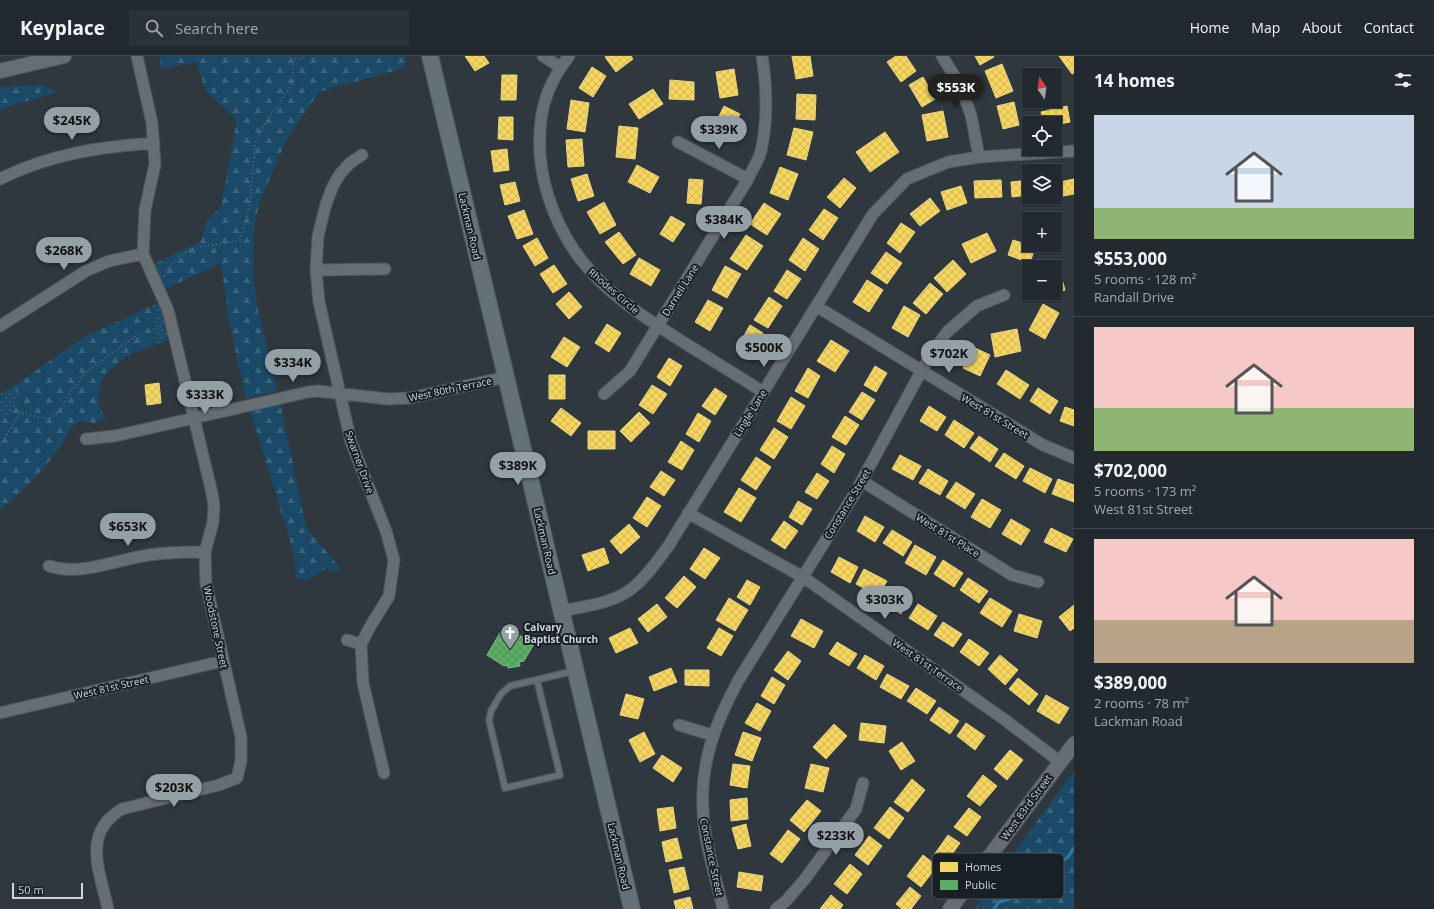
<!DOCTYPE html>
<html lang="en">
<head>
<meta charset="utf-8">
<style>
  :root { --surface:#232a2f; --page:#2b3237; --text:#f1f3f6; --muted:#a3a7aa; --line:#40464b; --accent:#959fa6 }
  body { margin:0; font-family:"Open Sans",sans-serif; background:var(--page); color:var(--text); height:100vh; display:flex; flex-direction:column; font-size:15px; white-space:nowrap }
  * { box-sizing:border-box; margin:0 }
  p { font-size:13px; color:var(--muted) }
  .icon { flex:none; width:22px; height:22px; fill:none; stroke:currentColor; stroke-width:2; stroke-linecap:round; stroke-linejoin:round }
  .map { position:relative; flex:1; overflow:hidden }
  .drawer { display:flex; flex-direction:column; background:var(--surface); width:360px }
  .drawer>* { flex:none }
  .needle { width:26px; rotate:347deg }
  .tools { position:absolute; left:1022px; top:12px; display:grid; gap:8px }
  .tools a { display:grid; place-items:center; width:40px; height:40px; border-radius:0px; background:var(--surface); box-shadow:0 1px 3px #0004,0 0 0 1px var(--line); font-size:20px }
  .scale { position:absolute; left:12px; bottom:10px; width:71px; box-sizing:border-box; padding-left:4px; border:2px solid #ccd6de; border-top:0; font-size:11px; line-height:14px; white-space:nowrap; color:#ccd6de; -webkit-text-stroke:3px #181f25; paint-order:stroke }
  .price { position:absolute; translate:-50% -34px; padding:0 9px; border-radius:14px; background:var(--accent); color:#111; font-size:13px; line-height:26px; filter:drop-shadow(0 1px 2px #0008) }
  .price::after { content:''; position:absolute; left:50%; top:24px; width:12px; height:9px; margin-left:-6px; background:inherit; clip-path:polygon(0 0,100% 0,50% 100%) }
  .price.on { background:#222; color:#fff }
  ul { padding:0; list-style:none }
  li { display:grid; align-content:center; gap:8px; height:212px; padding:0 20px }
  li+li { border-top:1px solid var(--line) }
  li span { display:grid; place-items:center; height:124px; border-radius:0px; color:#555 }
  li>.icon { margin-inline-start:auto }
  span .icon { width:72px; height:72px; fill:#fffc; stroke-width:1 }
  li b { font-size:17px }
  h2 { display:flex; justify-content:space-between; align-items:center; height:48px; padding:0 20px; font-size:17px }
  header { display:flex; align-items:center; gap:24px; box-sizing:border-box; height:56px; padding:0 20px; background:var(--surface); border-bottom:1px solid var(--line) }
  header strong { font-size:19px }
  nav { display:flex; gap:22px; margin-inline-start:auto; font-size:14px }
  .search { width:280px; height:36px; background:var(--page); display:flex; align-items:center; gap:10px; box-sizing:border-box; padding:0 14px; border-radius:0px; color:var(--muted); font-size:15px }
  main { display:flex; flex:1; min-height:0 }
  .map>svg:first-child { display:block }
  .grass { fill:url(#grass-dots) }
  .forest { fill:url(#forest-firs) }
  .homes { fill:url(#homes-cross-hatch); stroke:#e9d583 }
  .public { fill:url(#public-cross-hatch); stroke:#7cba86 }
  .lines { fill:none; stroke-linecap:round; stroke-linejoin:round }
  .stream { stroke:#2979ac; stroke-width:3 }
  .service-casing { stroke:#4f575d; stroke-width:8 }
  .minor-casing { stroke:#4f575d; stroke-width:13 }
  .tertiary-casing { stroke:#4f575d; stroke-width:16 }
  .secondary-casing { stroke:#4f575d; stroke-width:18 }
  .path { stroke:#6a7175; stroke-width:1.5; stroke-dasharray:1 3; stroke-linecap:butt }
  .service { stroke:#676e73; stroke-width:5.5 }
  .minor { stroke:#676e73; stroke-width:11 }
  .tertiary { stroke:#676e73; stroke-width:14 }
  .secondary { stroke:#657179; stroke-width:16 }
  .labels { text-anchor:middle; dominant-baseline:central; stroke-width:4; stroke-linejoin:round; paint-order:stroke }
  .street-label { font-size:10px; fill:#ccd6de; stroke:#181f25 }
  .poi-label { font-size:10px; font-weight:bold; fill:#ccd6de; stroke:#181f25; text-anchor:start }
  .key { fill:#181f25; stroke:#4e565c; stroke-width:1 }
  .key-label { font-size:11px; fill:#ccd6de }
</style>
</head>
<body>
<header>
<strong>Keyplace</strong>
<div class="search"><svg class="icon" aria-label="search" viewBox="0 0 24 24"><circle cx="10" cy="10" r="6"/><path d="M15 15l6 6"/></svg>Search here</div>
<nav><a>Home</a><a>Map</a><a>About</a><a>Contact</a></nav>
</header>
<main>
<div class="map">
<svg width="1074" height="853" viewBox="0 0 1074 853">
  <defs>
    <pattern id="grass-dots" width="8" height="8" patternUnits="userSpaceOnUse"><rect width="8" height="8" fill="#1b4a69"/><path d="M2 2h.1M6 6h.1" fill="none" stroke="#3b637e" stroke-width="1.8" stroke-linecap="round"/></pattern>
    <pattern id="forest-firs" width="22" height="20" patternUnits="userSpaceOnUse"><rect width="22" height="20" fill="#1b4a69"/><path d="M5 1l3.5 6h-7zM16 11l3.5 6h-7z" fill="#3b637e"/></pattern>
    <pattern id="homes-cross-hatch" width="8" height="8" patternUnits="userSpaceOnUse"><rect width="8" height="8" fill="#f6d55c"/><path d="M0 0l8 8M0 8l8-8" fill="none" stroke="#d1b757"/></pattern>
    <pattern id="public-cross-hatch" width="8" height="8" patternUnits="userSpaceOnUse"><rect width="8" height="8" fill="#5aae61"/><path d="M0 0l8 8M0 8l8-8" fill="none" stroke="#53925a"/></pattern>
  </defs>
  <rect width="100%" height="100%" fill="#2f383f"/>
  <path class="grass" d="M159 247 169 284 151 290C159 273 160 268 151 250Z
    M14 330 20 343 9 359 0 362V338Z"/>
  <path class="forest" d="M164 0H406L404 12 319 36 287 82 260 145 254 171 253 220 257 249 277 335 246 342 229 265 221 207 165 233 154 208 201 185 207 165 221 150 237 64 205 34 197 6 161 13 160 1Z
    M42 29 58 36 0 53V31Z
    M151 250C160 268 159 273 151 290L130 298 107 316 100 328 98 345 105 363 95 367 81 365 71 370C61 397 23 436 0 454V362L9 359 20 343 14 330 84 281Z
    M280 346 306 471 340 512 336 516 326 512 306 525 302 522 296 523 294 498 250 353Z
    M1074 716V853H974L1067 724Z"/>
  <path class="homes" d="M465 0H484L489 7 475 15Z
    M606 0H631L633 3 616 16 605 1Z
    M792 0H810L813 20 796 23Z
    M896 0H906L916 15 901 26 887 6Z
    M975 0H993L994 1 980 9Z
    M1059 0H1074V17L1072 18Z
    M1002 8 1013 35 996 42 985 15Z
    M592 11 606 20 593 41 579 32Z
    M734 13 738 39 720 42 716 16Z
    M502 19H517L516 44H501Z
    M923 21 935 43 922 51 909 29Z
    M670 24 694 26V44L669 43Z
    M653 33 663 48 639 63 629 48Z
    M797 38 816 39 815 64 796 63Z
    M571 44 589 47 585 76 567 73Z
    M1014 46 1019 69 1003 73 997 50Z
    M724 50 740 58 727 82 712 74Z
    M1067 50 1070 66 1055 69V67H1044L1041 56Z
    M943 55 948 81 927 85 922 59Z
    M499 61H513V84L498 83Z
    M619 70 638 72 635 103 616 101Z
    M794 72 813 76 806 104 787 99Z
    M885 76 899 96 870 116 856 96Z
    M582 83 584 110 568 111 566 84Z
    M507 93 509 114 494 116 491 95Z
    M637 109 659 121 650 137 628 126Z
    M780 111 798 118 788 144 770 137Z
    M587 118 594 140 578 145 571 123Z
    M844 122 856 132 840 152 827 141Z
    M689 123 703 124 701 148 687 147Z
    M1074 123V138L1058 141 1055 127Z
    M1001 124 1002 141 975 142 974 125Z
    M1029 124V139L1012 141 1011 126Z
    M515 126 520 145 505 149 500 129Z
    M961 130 967 147 947 154 941 136Z
    M930 142 940 155 920 170 910 158Z
    M604 146 616 169 600 178 587 156Z
    M764 147 781 158 767 179 750 168Z
    M824 153 838 162 823 184 809 174Z
    M524 154 533 178 517 183 508 160Z
    M671 160 685 168 673 186 660 178Z
    M901 167 915 176 900 197 887 187Z
    M619 176 636 199 623 208 605 186Z
    M987 177 996 195 971 207 962 188Z
    M746 179 763 190 747 214 730 203Z
    M537 182 548 202 535 210 523 190Z
    M803 182 819 193 805 215 789 204Z
    M1013 184 1035 191 1030 207 1008 199Z
    M886 196 902 207 887 228 871 217Z
    M639 202 660 214 651 230 630 218Z
    M953 204 966 218 947 236 934 222Z
    M554 209 567 228 553 237 540 218Z
    M1058 209 1065 234 1055 237V211H1050Z
    M725 210 741 218 727 242 712 234Z
    M787 214 801 223 787 243 774 235Z
    M867 224 883 234 869 256 853 246Z
    M930 227 943 238 926 258 913 247Z
    M569 236 582 251 569 263 556 248Z
    M769 241 782 250 768 272 754 264Z
    M708 244 723 252 710 275 695 266Z
    M1043 248 1059 257 1045 283 1029 274Z
    M904 250 920 259 908 281 892 272Z
    M607 268 621 277 609 296 595 287Z
    M750 269 763 277 749 302 736 294Z
    M1017 273 1021 295 995 301 991 278Z
    M564 281 580 291 567 311 551 301Z
    M831 284 849 295 835 316 817 305Z
    M973 291 990 299 980 320 963 312Z
    M669 302 682 310 670 330 657 321Z
    M875 310 887 317 876 336 864 329Z
    M808 312 820 320 808 342 795 335Z
    M1006 314 1029 329 1020 343 997 328Z
    M549 319H565V343H549Z
    M159 327 161 347 147 349 145 329Z
    M652 329 667 338 653 358 639 349Z
    M715 332 727 340 715 359 702 350Z
    M1038 332 1058 345 1050 358 1030 345Z
    M862 336 875 344 862 364 849 356Z
    M791 341 805 350 791 373 777 365Z
    M929 350 946 361 937 375 920 365Z
    M1065 351 1074 354V370L1060 365Z
    M561 352 581 367 571 380 551 365Z
    M639 356 650 367 631 386 620 375Z
    M698 357 711 365 699 386 686 378Z
    M845 360 859 369 846 389 832 381Z
    M954 364 974 377 964 392 945 379Z
    M774 372 788 381 774 403 760 394Z
    M588 375H615V393H588Z
    M979 380 998 393 990 406 970 392Z
    M681 385 694 394 682 414 668 406Z
    M832 390 845 398 834 417 821 408Z
    M1004 397 1024 410 1016 423 995 410Z
    M900 399 921 410 913 424 892 413Z
    M756 401 771 411 756 434 741 424Z
    M1030 412 1052 423 1045 437 1023 425Z
    M928 413 948 425 940 439 919 427Z
    M661 415 675 424 664 440 650 431Z
    M817 417 829 425 817 443 805 436Z
    M1058 423 1074 429V446L1052 438Z
    M956 426 975 438 965 453 946 441Z
    M739 432 756 442 741 466 724 456Z
    M647 441 661 450 647 471 633 462Z
    M982 443 1001 454 990 472 971 461Z
    M798 445 812 453 802 469 789 461Z
    M865 460 884 471 875 486 857 475Z
    M1011 463 1030 474 1021 489 1002 478Z
    M784 465 798 475 785 493 771 484Z
    M629 468 640 481 621 498 610 485Z
    M1051 472 1073 483 1066 496 1044 486Z
    M892 474 912 486 903 500 883 487Z
    M915 489 936 501 926 519 905 507Z
    M604 492 609 507 588 515 582 499Z
    M704 492 720 502 705 523 690 513Z
    M839 501 858 511 850 527 831 516Z
    M943 504 963 517 954 531 934 518Z
    M864 513 887 525 878 540 856 528Z
    M684 520 696 531 677 552 665 542Z
    M968 522 988 535 979 547 960 534Z
    M747 524 760 531 750 549 737 541Z
    M890 532 910 544 901 558 882 546Z
    M729 542 748 554 735 575 716 564Z
    M990 542 1012 555 1002 571 980 557Z
    M657 548 667 561 648 576 638 563Z
    M918 548 937 560 928 574 909 562Z
    M1074 549V572L1070 575 1059 561Z
    M1019 558 1042 565 1037 582 1014 575Z
    M801 563 823 575 814 592 791 580Z
    M943 566 962 578 953 591 934 579Z
    M630 572 638 587 616 597 609 582Z
    M719 572 733 580 721 600 707 592Z
    M969 583 989 597 979 610 960 596Z
    M837 586 857 598 849 610 829 598Z
    M788 595 801 605 788 624 774 614Z
    M865 599 884 610 876 624 857 612Z
    M1000 599 1018 614 1005 629 988 613Z
    M671 612 677 626 654 635 649 621Z
    M685 614H709V630L685 629Z
    M887 618 909 630 901 643 880 631Z
    M772 621 785 629 774 648 761 640Z
    M1018 622 1038 638 1029 649 1009 633Z
    M916 632 936 645 927 658 907 645Z
    M626 638 644 643 638 663 620 659Z
    M1046 639 1069 652 1059 668 1037 655Z
    M757 647 771 655 760 675 745 667Z
    M939 651 959 665 950 678 930 664Z
    M861 667 886 670 884 687 859 684Z
    M966 667 985 680 975 694 957 680Z
    M834 668 847 680 826 703 813 691Z
    M644 676 655 698 640 706 629 684Z
    M743 676 761 682 752 705 735 699Z
    M902 686 915 705 901 714 889 695Z
    M1010 694 1023 704 1007 724 994 713Z
    M662 699 682 712 673 726 653 712Z
    M733 708 750 710 747 732 730 729Z
    M811 708 829 712 823 736 805 732Z
    M983 719 997 730 980 750 967 740Z
    M912 723 925 734 908 756 894 746Z
    M747 742 748 763 731 765 730 744Z
    M807 744 821 755 804 776 790 764Z
    M673 751 676 772 660 775 657 753Z
    M890 751 904 762 889 783 874 772Z
    M969 752 981 761 967 780 954 771Z
    M746 768 751 790 738 793 732 772Z
    M788 774 800 783 782 807 770 798Z
    M948 779 960 787 946 807 934 799Z
    M869 780 882 790 868 809 855 799Z
    M677 782 682 802 666 806 662 786Z
    M923 799 937 810 921 831 907 820Z
    M850 808 862 818 847 838 834 828Z
    M684 811 689 833 674 837 669 814Z
    M739 816 763 820 761 835 737 831Z
    M910 831 921 840 911 853H902L896 848Z
    M831 839 843 849 840 853H820Z
    M690 841 693 853H676L674 845Z"/>
  <path class="public" d="M504 570 534 588 524 605 519 606 520 610 508 612 507 609 504 610 487 599Z"/>
  <g class="lines">
    <path class="stream" d="M994 853 999 846 1020 840 1038 814 1054 810 1068 801 1074 792"/>
    <defs>
      <path id="service" d="M537 624 560 719 505 732 489 664 491 655 501 638 510 630 574 615"/>
      <path id="minor" d="M543 0 560 11
        M569 0C544 32 538 60 540 99 543 136 559 176 582 205 608 239 647 263 683 286 710 303 737 319 763 336
        M942 0 960 29 971 59 979 101
        M678 86 748 123
        M362 99 350 107 340 118 333 130 326 148 318 180 316 214 319 246 351 386 386 475 394 504 389 540 371 569 361 588 363 627 384 717
        M0 123C50 98 99 91 154 87
        M316 214 385 213
        M816 250 1043 389 1074 402
        M0 270 86 215 109 205 143 198
        M604 338 630 315 748 123C752 114 759 104 761 95 768 63 767 32 762 0
        M86 383 115 380 308 336 318 335 388 343 410 342 506 321
        M862 425 1012 519 1038 526
        M688 457 803 521 1005 664 1059 705
        M49 510C80 520 112 505 143 500 164 496 184 496 205 496
        M562 555C586 550 616 547 635 530 649 518 658 504 669 489L873 158 907 123 948 106 979 101 1074 95
        M347 584 361 588
        M0 657 223 605
        M679 669 712 679
        M108 853C100 816 81 777 122 753L219 729 237 722 241 705V681L206 528 205 496 213 466 214 450 212 437 168 254 143 198 145 154 155 108 152 67 137 0
        M723 853C716 821 704 787 703 754 700 706 716 666 738 625L855 437 928 303 947 276 977 250 1004 239
        M776 853 786 845 805 823 856 753 863 727"/>
      <path id="tertiary" d="M0 15 64 0
        M950 853 1074 688"/>
      <path id="secondary" d="M430 0 632 853"/>
    </defs>
    <use href="#service" class="service-casing"/>
    <use href="#minor" class="minor-casing"/>
    <use href="#tertiary" class="tertiary-casing"/>
    <use href="#secondary" class="secondary-casing"/>
    <path class="path" d="M164 220C182 185 209 192 240 184L250 149 255 87 268 63 293 27V3H301L305 0
      M0 389 20 357 48 363 61 355 68 339 86 316 139 278 161 271"/>
    <use href="#service" class="service"/>
    <use href="#minor" class="minor"/>
    <use href="#tertiary" class="tertiary"/>
    <use href="#secondary" class="secondary"/>
  </g>
  <defs>
    <symbol id="church-pin" viewBox="-11 -11 22 30"><path d="M0 17L-7.5 6A9.5 9.5 0 1 1 7.5 6Z" fill="#959fa6" stroke="#181f25"/><path d="M-1.2-6h2.4v3.5h3.3v2.4h-3.3V6h-2.4V-.1h-3.3v-2.4h3.3Z" fill="#fff"/></symbol>
  </defs>
  <g fill-rule="evenodd">
    <use href="#church-pin" x="499" y="566" width="22" height="30"/>
  </g>
  <g class="labels">
    <g class="street-label">
      <text transform="translate(470 170) rotate(77)">Lackman Road</text>
      <text transform="translate(680 234) rotate(-58)">Darnell Lane</text>
      <text transform="translate(614 235) rotate(41)">Rhodes Circle</text>
      <text transform="translate(450 333) rotate(-12)">West 80th Terrace</text>
      <text transform="translate(750 357) rotate(-58)">Lingle Lane</text>
      <text transform="translate(995 360) rotate(31)">West 81st Street</text>
      <text transform="translate(360 406) rotate(70)">Swarner Drive</text>
      <text transform="translate(847 448) rotate(-59)">Constance Street</text>
      <text transform="translate(948 479) rotate(32)">West 81st Place</text>
      <text transform="translate(545 485) rotate(77)">Lackman Road</text>
      <text transform="translate(216 571) rotate(78)">Woodstone Street</text>
      <text transform="translate(928 609) rotate(35)">West 81st Terrace</text>
      <text transform="translate(111 631) rotate(-13)">West 81st Street</text>
      <text transform="translate(1026 751) rotate(-54)">West 83rd Street</text>
      <text transform="translate(619 800) rotate(77)">Lackman Road</text>
      <text transform="translate(712 801) rotate(78)">Constance Street</text>
    </g>
    <g class="poi-label">
      <text x="524" y="571">Calvary<tspan x="524" dy="12">Baptist Church</tspan></text>
    </g>
  </g>
  <rect x="932" y="797" width="132" height="46" rx="6" class="key"/>
  <rect x="940" y="806" width="18" height="10" fill="#f6d55c"/>
  <rect x="940" y="824" width="18" height="10" fill="#5aae61"/>
  <g class="key-label">
    <text x="965" y="815">Homes</text>
    <text x="965" y="833">Public</text>
  </g>
</svg>
<div class="tools">
<a><svg class="needle" viewBox="-14 -14 28 28"><path d="M0-13l5 13h-10z" fill="#e53935"/><path d="M0 13l5-13h-10z" fill="#a3a7aa"/></svg></a>
<a><svg class="icon" aria-label="locate" viewBox="0 0 24 24"><circle cx="12" cy="12" r="6"/><path d="M12 2v4M12 18v4M2 12h4M18 12h4"/></svg></a>
<a><svg class="icon" aria-label="layers" viewBox="0 0 24 24"><path d="M12 4l9 5-9 5-9-5zM3 14l9 5 9-5"/></svg></a>
<a>+</a>
<a>−</a>
</div>
<div class="scale">50 m</div>
<b class="price on" style="left:956px;top:52px">$553K</b>
<b class="price" style="left:72px;top:85px">$245K</b>
<b class="price" style="left:719px;top:94px">$339K</b>
<b class="price" style="left:724px;top:184px">$384K</b>
<b class="price" style="left:64px;top:215px">$268K</b>
<b class="price" style="left:764px;top:312px">$500K</b>
<b class="price" style="left:949px;top:318px">$702K</b>
<b class="price" style="left:293px;top:327px">$334K</b>
<b class="price" style="left:205px;top:359px">$333K</b>
<b class="price" style="left:518px;top:430px">$389K</b>
<b class="price" style="left:128px;top:491px">$653K</b>
<b class="price" style="left:885px;top:564px">$303K</b>
<b class="price" style="left:174px;top:752px">$203K</b>
<b class="price" style="left:836px;top:800px">$233K</b>
</div>
<section class="drawer">
<h2>14 homes<svg class="icon" aria-label="filters" viewBox="0 0 24 24"><path d="M4 7h16M4 17h16"/><circle cx="9" cy="7" r="2"/><circle cx="15" cy="17" r="2"/></svg></h2>
<ul>
<li><span style="background:linear-gradient(#c9d6e8 75%,#8fb573 0)"><svg class="icon" aria-label="home" viewBox="0 0 24 24"><path d="M3 11l9-7 9 7M6 9v11h12V9"/></svg></span><div><b>$553,000</b><p>5 rooms · 128 m²</p><p>Randall Drive</p></div></li>
<li><span style="background:linear-gradient(#f6c9c9 65%,#8fb573 0)"><svg class="icon" aria-label="home" viewBox="0 0 24 24"><path d="M3 11l9-7 9 7M6 9v11h12V9"/></svg></span><div><b>$702,000</b><p>5 rooms · 173 m²</p><p>West 81st Street</p></div></li>
<li><span style="background:linear-gradient(#f6c9c9 65%,#b9a48a 0)"><svg class="icon" aria-label="home" viewBox="0 0 24 24"><path d="M3 11l9-7 9 7M6 9v11h12V9"/></svg></span><div><b>$389,000</b><p>2 rooms · 78 m²</p><p>Lackman Road</p></div></li>
</ul>
</section>
</main>
</body>
</html>
